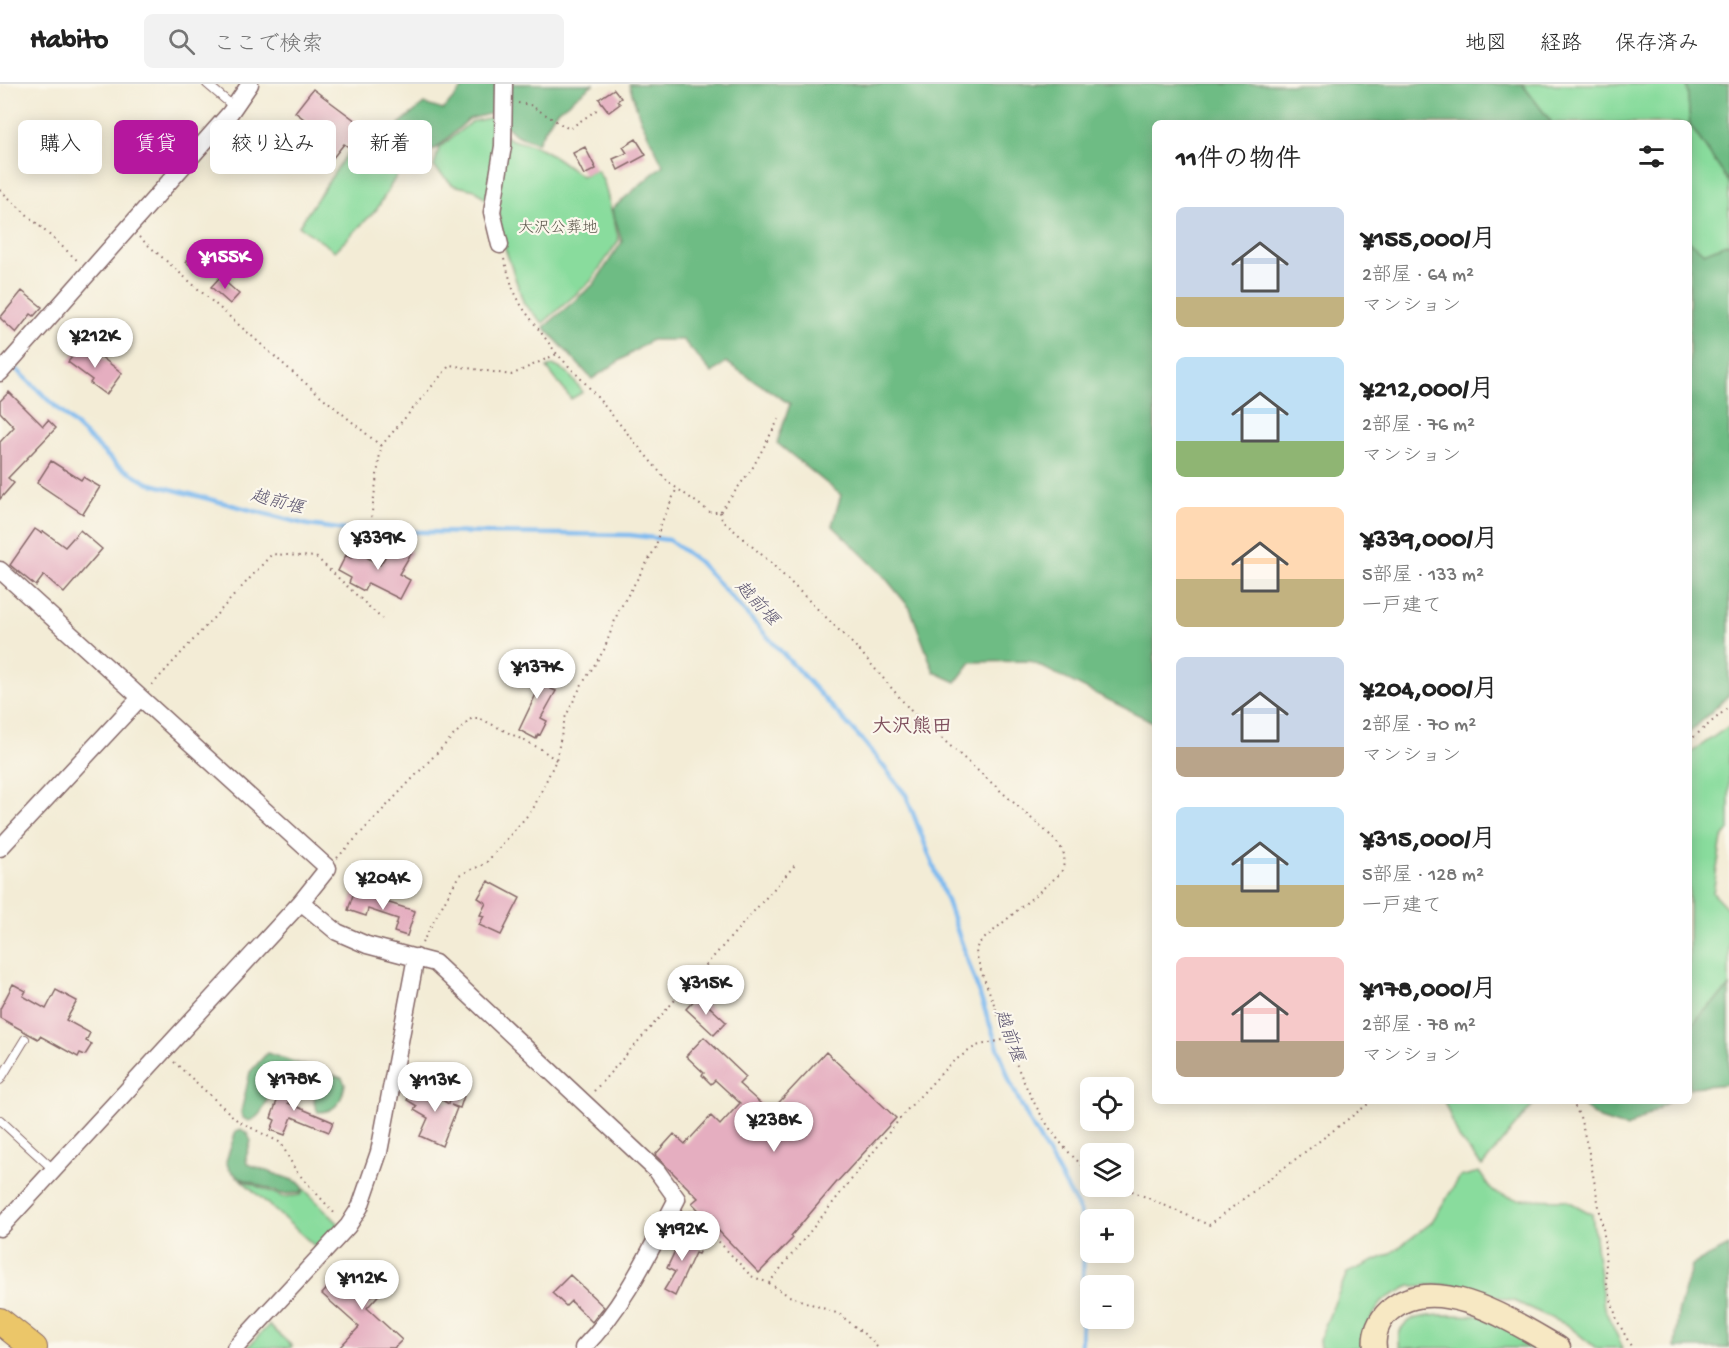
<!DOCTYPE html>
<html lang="ja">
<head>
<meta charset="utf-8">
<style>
  :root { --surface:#fff; --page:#f2f2f2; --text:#222; --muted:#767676; --line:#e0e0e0; --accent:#b5179e }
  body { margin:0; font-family:"Gochi Hand","Klee One",sans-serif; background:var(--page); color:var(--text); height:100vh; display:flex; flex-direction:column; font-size:22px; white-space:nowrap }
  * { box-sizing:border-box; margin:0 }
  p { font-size:20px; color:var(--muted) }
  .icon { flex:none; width:33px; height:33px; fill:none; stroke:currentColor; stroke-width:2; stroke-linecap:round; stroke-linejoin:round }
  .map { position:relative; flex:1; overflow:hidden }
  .side { position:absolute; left:1152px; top:36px; width:540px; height:984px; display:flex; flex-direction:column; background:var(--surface); border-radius:9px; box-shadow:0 3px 15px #0003 }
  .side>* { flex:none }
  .hud { position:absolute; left:18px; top:36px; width:570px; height:54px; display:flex; gap:12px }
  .buttons { position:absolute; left:1080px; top:993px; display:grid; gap:12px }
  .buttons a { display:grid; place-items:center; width:54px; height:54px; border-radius:9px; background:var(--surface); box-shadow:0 3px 15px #0003; font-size:30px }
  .price { position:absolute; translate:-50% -51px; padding:0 14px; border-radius:21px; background:#fff; color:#222; font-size:20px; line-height:39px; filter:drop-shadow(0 2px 3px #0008) }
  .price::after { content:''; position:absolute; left:50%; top:36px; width:18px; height:14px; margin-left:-9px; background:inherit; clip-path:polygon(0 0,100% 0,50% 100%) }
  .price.active { background:var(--accent); color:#fff }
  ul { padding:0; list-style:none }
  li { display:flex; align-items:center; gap:18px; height:150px; padding:0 24px }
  li span { display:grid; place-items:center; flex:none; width:168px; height:120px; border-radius:9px; color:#555 }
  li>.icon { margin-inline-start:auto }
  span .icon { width:72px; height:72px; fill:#fffc; stroke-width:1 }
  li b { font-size:26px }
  h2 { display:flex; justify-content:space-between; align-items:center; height:72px; padding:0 24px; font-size:26px }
  .pill { padding:0 21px; border-radius:9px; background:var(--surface); box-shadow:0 3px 15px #0003; font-size:21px; line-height:54px }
  .pill.active { background:var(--accent); color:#fff }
  header { display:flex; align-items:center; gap:36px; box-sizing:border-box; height:84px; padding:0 30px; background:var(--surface); border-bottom:2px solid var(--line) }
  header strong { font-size:28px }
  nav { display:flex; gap:33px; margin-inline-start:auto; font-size:21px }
  .search { width:420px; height:54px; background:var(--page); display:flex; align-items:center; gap:15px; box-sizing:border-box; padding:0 21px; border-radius:9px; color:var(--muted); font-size:22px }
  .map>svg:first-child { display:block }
  .green { fill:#89dc9d; stroke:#6a7e64; stroke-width:1.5 }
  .forest { fill:#6ebc84; stroke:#5c6e58; stroke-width:1.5 }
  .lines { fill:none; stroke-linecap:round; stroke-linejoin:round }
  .stream { stroke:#7dbaef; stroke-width:4.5 }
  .building { fill:#e5aec0 }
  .lane-casing { stroke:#856767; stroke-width:10 }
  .street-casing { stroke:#856767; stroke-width:19 }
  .secondary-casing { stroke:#856767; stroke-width:25 }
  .primary-casing { stroke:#856767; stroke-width:28 }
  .path { stroke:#856767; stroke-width:2; stroke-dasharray:1.5 4.5; stroke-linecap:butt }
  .lane { stroke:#fff; stroke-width:8 }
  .street { stroke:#fff; stroke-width:16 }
  .secondary { stroke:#f7e8c3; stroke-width:22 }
  .primary { stroke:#ebc669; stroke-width:26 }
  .labels { text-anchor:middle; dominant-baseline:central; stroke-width:4.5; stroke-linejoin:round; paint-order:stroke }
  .park-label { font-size:16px; fill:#5d584d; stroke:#fbf7ec }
  .water-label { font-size:18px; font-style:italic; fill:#5c5570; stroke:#fbf7ec }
  .quarter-label { font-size:20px; font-weight:bold; fill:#80515f; stroke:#fbf7ec }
</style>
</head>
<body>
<header>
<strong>Habito</strong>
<div class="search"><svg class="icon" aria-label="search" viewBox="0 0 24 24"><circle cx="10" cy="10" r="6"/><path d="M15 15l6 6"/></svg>ここで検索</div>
<nav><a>地図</a><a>経路</a><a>保存済み</a></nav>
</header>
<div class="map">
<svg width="1729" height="1264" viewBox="0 0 1729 1264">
  <rect width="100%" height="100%" fill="#fbf7ec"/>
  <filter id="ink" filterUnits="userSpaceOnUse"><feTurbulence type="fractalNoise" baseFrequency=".0167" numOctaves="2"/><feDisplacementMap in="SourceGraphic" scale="12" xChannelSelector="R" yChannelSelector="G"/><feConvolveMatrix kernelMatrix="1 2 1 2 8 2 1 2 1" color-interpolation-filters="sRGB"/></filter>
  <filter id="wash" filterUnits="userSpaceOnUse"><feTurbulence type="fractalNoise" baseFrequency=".008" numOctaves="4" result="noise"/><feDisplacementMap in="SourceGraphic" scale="24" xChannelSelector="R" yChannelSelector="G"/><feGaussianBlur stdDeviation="1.35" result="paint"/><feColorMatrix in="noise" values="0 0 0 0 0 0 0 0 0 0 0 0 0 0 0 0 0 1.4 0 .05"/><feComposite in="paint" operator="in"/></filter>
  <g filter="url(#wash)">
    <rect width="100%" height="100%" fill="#f3ecd6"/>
    <path class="green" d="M1522 0H1687L1690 41 1729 98V159L1704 169 1689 157V39H1552Z
      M493 33C506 65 518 53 542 65 557 73 568 82 581 92L597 86 604 98 619 156 591 197 543 239 524 220 504 161 498 126 475 106 453 101 434 83 439 64 471 38Z
      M383 56 396 67 401 84 377 125 335 167 299 142 348 68 365 78Z
      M553 281 567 288 583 308 571 315 547 284Z
      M1729 642V746L1722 755 1713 809 1729 826V904L1701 930 1689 945V670Z
      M1444 1017H1536L1482 1082 1459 1054Z
      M1479 1088 1493 1108 1517 1115 1566 1116 1592 1130 1604 1224 1623 1264H1596L1567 1241 1514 1217 1453 1201 1409 1202 1382 1217 1366 1243 1364 1264H1320L1319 1256 1347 1189 1390 1170 1431 1139 1460 1093Z
      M240 1095 283 1113 301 1111 304 1105 340 1141 318 1165Z
      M1441 1231 1503 1232 1556 1264H1400C1393 1234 1419 1232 1441 1231Z
      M269 1241 292 1262 290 1264H247Z"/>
    <path class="forest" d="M464 0H593L555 29 537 59 516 51 493 29 469 35 437 64 410 76 396 61 399 40 424 20 443 26 463 4Z
      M629 0H1522L1552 39H1155V639L1030 577 971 578 956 598 934 588 910 524 882 490 832 441 841 411 777 359 790 320 726 278 712 289 683 256H651L592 295 544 243 594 200 622 158 612 125 663 81 640 34Z
      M1687 0H1729V98L1690 41Z
      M1689 157 1704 169 1729 159V611L1689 649Z
      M1729 904V1000L1692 1003 1689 1005V945L1701 930Z
      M267 969 342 994 345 1000C342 1016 337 1028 318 1028L314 1019 315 1007C303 1002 285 994 273 1000 268 1013 263 1035 248 1037L242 1033 241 1028 250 988Z
      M1576 1017H1670L1627 1044 1600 1035Z
      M241 1045 247 1049 251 1057 246 1073 247 1080 298 1098 303 1103 301 1109 282 1110 238 1093 229 1085 226 1077 236 1047Z
      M1729 1162V1264H1675L1678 1229 1692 1181Z"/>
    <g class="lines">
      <path class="stream" d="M13 282 117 381 148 399 308 441 353 447 630 451 669 456 698 477 865 659 906 711 947 817 1010 998 1028 1034 1080 1127 1084 1161 1081 1264"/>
    </g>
    <g id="blocks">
      <path class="building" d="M313 5 380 55 365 74 344 60 324 85 303 70 321 48 295 28Z
        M614 5 621 14 617 17 620 20 609 28 599 15Z
        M636 55 646 71 618 86 613 75 627 69 623 63Z
        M585 63 596 85 584 91 573 69Z
        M195 169 204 177 196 186 186 178Z
        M220 193 239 210 230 220 211 203Z
        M22 207 42 223 34 232 31 230 16 249 0 234Z
        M83 259 122 289 106 311 90 299 92 296 68 278Z
        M9 308 43 342 48 336 56 344 8 394 14 399 0 415V358L14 343 0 328V317Z
        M51 377 81 396 83 393 100 403 83 430 37 399Z
        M35 445 41 449 43 447 65 463 80 446 102 465 64 509 44 491 36 502 10 481Z
        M397 460 412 468 399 490 410 496 400 515 368 499 364 507 349 499 351 494 338 487 346 471 351 474 356 467 380 481 392 462 395 463Z
        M526 578 557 596 551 605 556 607 541 634 547 637 540 651 538 650 536 655 519 646 539 604 518 592Z
        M488 797 520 814 501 851 479 841 484 832 480 831 486 819 478 814Z
        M354 808 415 827 407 852 394 848 398 835 368 825 366 832 348 826Z
        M13 900 26 907 23 912 46 925 56 906 77 917 66 936 90 949 86 957 92 960 85 971 80 969 78 973 40 952 38 955 0 934V925Z
        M698 912 726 938 714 951 686 925Z
        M704 953 746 993 739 1000 770 1028 826 968 896 1034 836 1099 791 1152 793 1154 759 1189 692 1119 698 1114 655 1071 674 1050 685 1060 711 1032 720 1041 740 1019 715 996 711 1000 702 991 704 989 686 972Z
        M285 994 295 997 288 1019 333 1038 329 1048 292 1033 285 1051 271 1046 275 1036 271 1034Z
        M416 1001 449 1020 452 1008 464 1012 460 1024 451 1021 457 1024 442 1062 420 1052 428 1034 414 1026 417 1022 407 1016Z
        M683 1150 703 1160 698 1170 695 1169 675 1212 664 1206 675 1188 667 1184Z
        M358 1188 372 1200 382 1188 392 1196 367 1224 402 1256 394 1264H339L359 1243 322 1210 339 1192 348 1200Z
        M570 1191 604 1223 592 1238 571 1217 566 1222 552 1209Z"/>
    </g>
  </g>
  <g filter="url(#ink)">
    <use href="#blocks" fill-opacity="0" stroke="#856767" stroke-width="1.5"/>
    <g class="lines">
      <defs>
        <path id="lane" d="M207 0 234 23
          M0 996 25 955
          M0 1036 54 1086"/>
        <path id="street" d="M500 161 492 128 503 62 504 0
          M0 289 230 29 250 0
          M0 486 328 784 301 818 0 1144
          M0 764 140 614
          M301 818 337 848 367 861 435 879 657 1087 677 1115C649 1168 626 1220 583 1264
          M235 1264 348 1142 360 1123 379 1068 416 873"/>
        <path id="secondary" d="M1375 1264C1373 1250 1379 1236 1389 1227 1435 1185 1517 1240 1559 1264"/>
        <path id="primary" d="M0 1237 34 1264"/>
      </defs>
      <use href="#lane" class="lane-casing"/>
      <use href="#street" class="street-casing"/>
      <use href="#secondary" class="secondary-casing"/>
      <use href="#primary" class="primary-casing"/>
      <path class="path" d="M518 19 530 21 569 45 598 25
        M0 106 78 177
        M139 153 297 292 381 362 371 435
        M504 175 513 205 522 223 557 270 587 301 668 398 710 428H720L753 383 781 331
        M381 362 450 281 511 291 557 270
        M720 428 722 436 770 478 859 566 912 628 1049 750C1062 765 1069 768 1061 789L978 860 976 867C979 886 989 905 995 923 1018 986 1037 1045 1090 1088
        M152 601 272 470 316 473 382 535
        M1689 657 1729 623
        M337 774 453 652 472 634H479L541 665 556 676
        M422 859 459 791 485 780 533 725 556 676 565 634 581 602 604 566 618 528 656 463 660 442 677 404
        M174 978 238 1037 281 1059 296 1087 337 1132
        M594 1007 795 781
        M1572 1017 1580 1033 1589 1069 1604 1150 1607 1201 1617 1236 1632 1264
        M1121 1102 1209 1141 1372 1017
        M690 1127 751 1192 769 1199 906 1027 951 979 976 962 1007 955
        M769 1199 789 1212 839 1230 868 1253 878 1264"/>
      <use href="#lane" class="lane"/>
      <use href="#street" class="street"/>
      <use href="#secondary" class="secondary"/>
      <use href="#primary" class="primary"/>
    </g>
  </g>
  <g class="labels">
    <g class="park-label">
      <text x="558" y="145">大沢公葬地</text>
    </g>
    <g class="water-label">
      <text transform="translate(277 419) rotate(15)">越前堰</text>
      <text transform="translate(756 520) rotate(47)">越前堰</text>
      <text transform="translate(1008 952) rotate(70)">越前堰</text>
    </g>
    <g class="quarter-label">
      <text x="912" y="644">大沢熊田</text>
    </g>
  </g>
</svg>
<div class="buttons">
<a><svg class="icon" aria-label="locate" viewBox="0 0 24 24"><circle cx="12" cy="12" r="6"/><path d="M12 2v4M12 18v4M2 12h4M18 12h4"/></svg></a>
<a><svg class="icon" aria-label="layers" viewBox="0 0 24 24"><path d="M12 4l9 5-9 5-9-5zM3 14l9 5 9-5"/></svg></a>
<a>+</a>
<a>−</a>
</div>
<b class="price active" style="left:225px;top:206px">¥155K</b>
<b class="price" style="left:95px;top:285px">¥212K</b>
<b class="price" style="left:378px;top:487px">¥339K</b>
<b class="price" style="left:537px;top:616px">¥137K</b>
<b class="price" style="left:383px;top:827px">¥204K</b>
<b class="price" style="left:706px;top:932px">¥315K</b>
<b class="price" style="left:294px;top:1028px">¥178K</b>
<b class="price" style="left:435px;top:1029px">¥113K</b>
<b class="price" style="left:774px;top:1069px">¥238K</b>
<b class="price" style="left:682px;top:1178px">¥192K</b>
<b class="price" style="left:362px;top:1227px">¥112K</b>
<div class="hud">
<a class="pill">購入</a>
<a class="pill active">賃貸</a>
<a class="pill">絞り込み</a>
<a class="pill">新着</a>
</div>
<section class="side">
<h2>11件の物件<svg class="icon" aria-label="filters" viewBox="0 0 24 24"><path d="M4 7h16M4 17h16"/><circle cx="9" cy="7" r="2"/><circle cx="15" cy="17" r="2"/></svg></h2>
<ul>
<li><span style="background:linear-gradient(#c9d6e8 75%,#c2b280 0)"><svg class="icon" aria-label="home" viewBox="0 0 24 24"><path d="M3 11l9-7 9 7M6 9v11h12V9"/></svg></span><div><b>¥155,000/月</b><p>2部屋 · 64 m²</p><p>マンション</p></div></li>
<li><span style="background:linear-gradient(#bfe0f5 70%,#8fb573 0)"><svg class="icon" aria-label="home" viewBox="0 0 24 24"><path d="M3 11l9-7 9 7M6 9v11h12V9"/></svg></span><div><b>¥212,000/月</b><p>2部屋 · 76 m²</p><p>マンション</p></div></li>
<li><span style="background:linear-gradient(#ffd9b3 60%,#c2b280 0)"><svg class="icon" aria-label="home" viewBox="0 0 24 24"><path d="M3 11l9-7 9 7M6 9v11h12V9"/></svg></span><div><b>¥339,000/月</b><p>5部屋 · 133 m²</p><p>一戸建て</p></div></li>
<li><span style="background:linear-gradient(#c9d6e8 75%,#b9a48a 0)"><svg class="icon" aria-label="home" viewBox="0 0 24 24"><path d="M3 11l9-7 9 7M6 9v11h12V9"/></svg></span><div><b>¥204,000/月</b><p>2部屋 · 70 m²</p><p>マンション</p></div></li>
<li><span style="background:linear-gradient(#bfe0f5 65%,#c2b280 0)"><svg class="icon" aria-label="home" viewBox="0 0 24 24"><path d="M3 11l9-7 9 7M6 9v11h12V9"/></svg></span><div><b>¥315,000/月</b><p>5部屋 · 128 m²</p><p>一戸建て</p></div></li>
<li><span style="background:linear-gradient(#f6c9c9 70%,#b9a48a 0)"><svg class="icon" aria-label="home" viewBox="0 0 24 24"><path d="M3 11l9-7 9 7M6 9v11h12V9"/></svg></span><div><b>¥178,000/月</b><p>2部屋 · 78 m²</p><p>マンション</p></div></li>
</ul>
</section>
</div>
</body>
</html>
